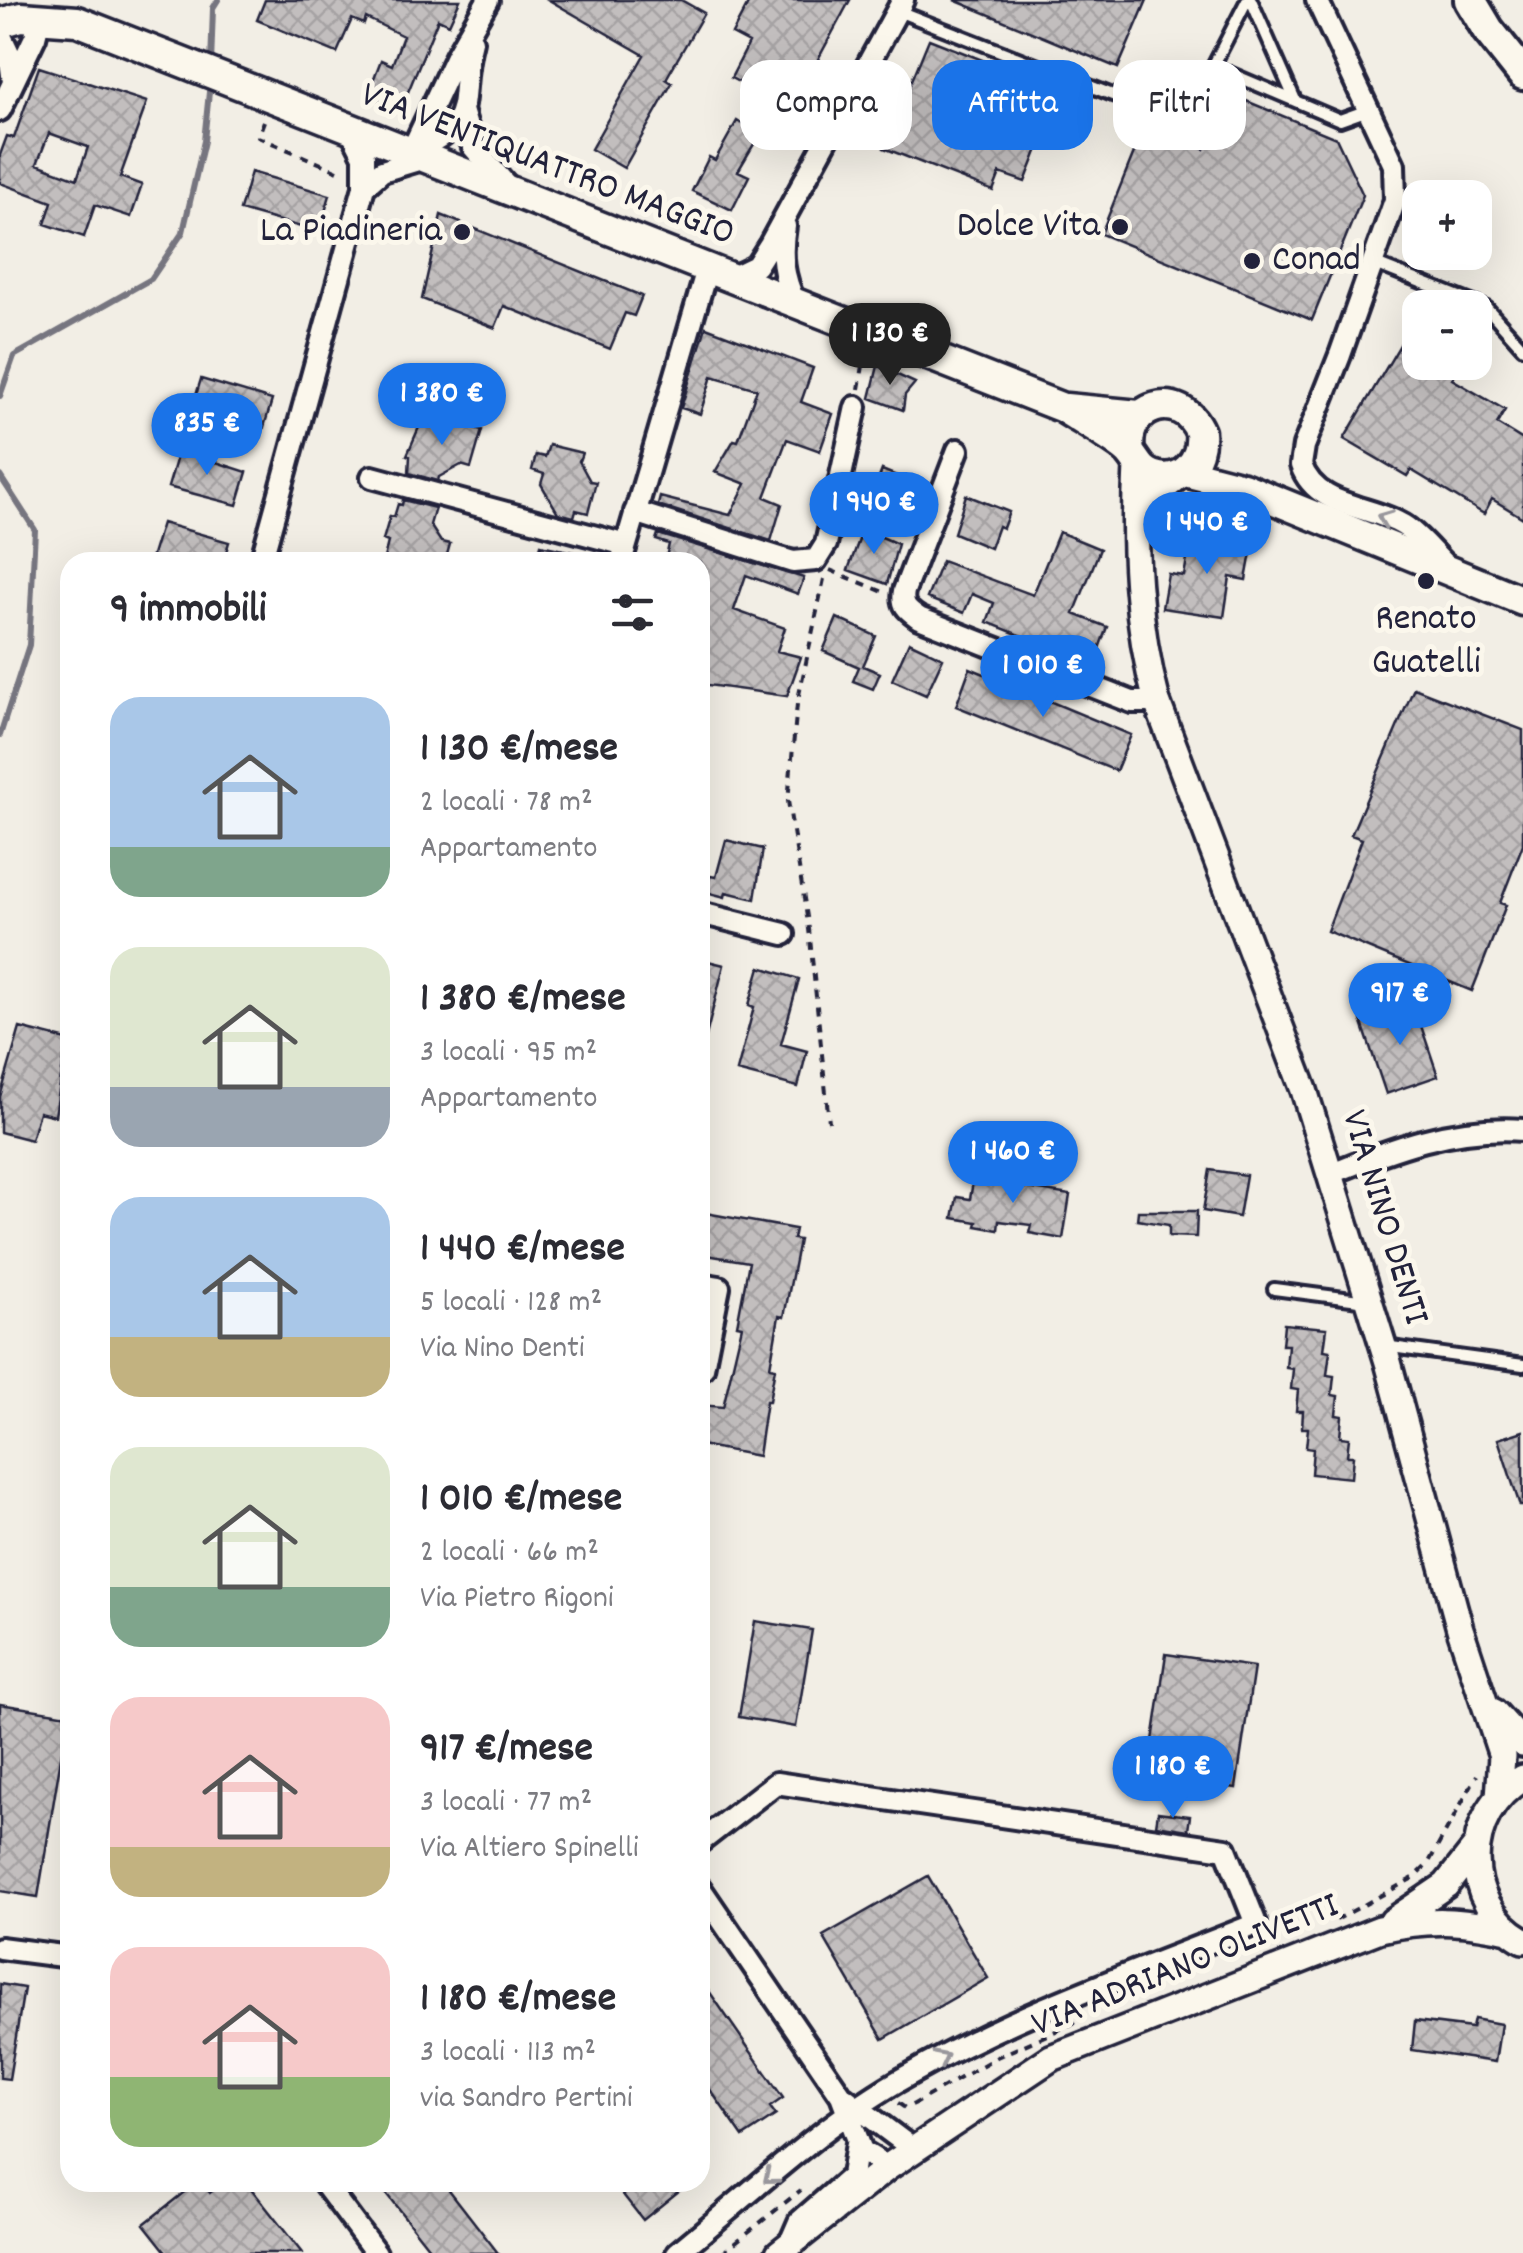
<!DOCTYPE html>
<html lang="it">
<head>
<meta charset="utf-8">
<style>
  :root { --surface:#fff; --page:#f2f2f3; --text:#2b2b33; --muted:#7c7c81; --accent:#1a73e8 }
  body { margin:0; font-family:Dekko,sans-serif; background:var(--page); color:var(--text); height:100vh; display:flex; flex-direction:column; font-size:38px; white-space:nowrap }
  * { box-sizing:border-box; margin:0 }
  p { font-size:32px; color:var(--muted) }
  .icon { flex:none; width:55px; height:55px; fill:none; stroke:currentColor; stroke-width:2; stroke-linecap:round; stroke-linejoin:round }
  .map { position:relative; flex:1; overflow:hidden }
  .panel { position:absolute; left:60px; top:552px; width:650px; height:1640px; display:flex; flex-direction:column; background:var(--surface); border-radius:30px; box-shadow:0 10px 40px #0002 }
  .panel>* { flex:none }
  .banner { position:absolute; left:740px; top:60px; width:632px; height:90px; display:flex; gap:20px }
  .controls { position:absolute; left:1402px; top:180px; display:grid; gap:20px }
  .controls a { display:grid; place-items:center; width:90px; height:90px; border-radius:20px; background:var(--surface); box-shadow:0 10px 40px #0002; font-size:50px }
  .price { position:absolute; translate:-50% -85px; padding:0 22px; border-radius:35px; background:var(--accent); color:#fff; font-size:32px; line-height:65px; filter:drop-shadow(0 2px 5px #0008) }
  .price::after { content:''; position:absolute; left:50%; top:60px; width:30px; height:22px; margin-left:-15px; background:inherit; clip-path:polygon(0 0,100% 0,50% 100%) }
  .price.active { background:#222; color:#fff }
  ul { padding:0; list-style:none }
  li { display:flex; align-items:center; gap:30px; height:250px; padding:0 50px }
  li span { display:grid; place-items:center; flex:none; width:280px; height:200px; border-radius:30px; color:#555 }
  li>.icon { margin-inline-start:auto }
  span .icon { width:120px; height:120px; fill:#fffc; stroke-width:1 }
  li b { font-size:42px }
  h2 { display:flex; justify-content:space-between; align-items:center; height:120px; padding:0 50px; font-size:42px }
  .pill { padding:0 35px; border-radius:30px; background:var(--surface); box-shadow:0 10px 40px #0002; font-size:35px; line-height:90px }
  .pill.active { background:var(--accent); color:#fff }
  .map>svg:first-child { display:block }
  .lines { fill:none; stroke-linecap:round; stroke-linejoin:round }
  .stream { stroke:#76747f; stroke-width:6 }
  .building { fill:url(#building-cross-hatch); stroke:#22223b; stroke-width:2.5; fill-rule:evenodd }
  .service-casing { stroke:#22223b; stroke-width:18 }
  .minor-casing { stroke:#22223b; stroke-width:28 }
  .tertiary-casing { stroke:#22223b; stroke-width:32 }
  .secondary-casing { stroke:#22223b; stroke-width:35 }
  .primary-casing { stroke:#22223b; stroke-width:38 }
  .path { stroke:#22223b; stroke-width:4; stroke-dasharray:8 8; stroke-linecap:butt }
  .service { stroke:#fbf7ec; stroke-width:10 }
  .minor { stroke:#fbf7ec; stroke-width:20 }
  .tertiary { stroke:#fbf7ec; stroke-width:25 }
  .secondary { stroke:#fbf7ec; stroke-width:28 }
  .primary { stroke:#fbf7ec; stroke-width:30 }
  .oneway { stroke:#99979c }
  .poi-dot { fill:#22223b; stroke:#fbf7ec; stroke-width:4 }
  .labels { text-anchor:middle; dominant-baseline:central; stroke-width:10; stroke-linejoin:round; paint-order:stroke }
  .street-label { font-size:38px; fill:#22223b; stroke:#fbf7ec }
  .poi-label { font-size:38px; fill:#22223b; stroke:#fbf7ec; text-anchor:end }
</style>
</head>
<body>
<div class="map">
<svg width="1523" height="2253" viewBox="0 0 1523 2253">
  <defs>
    <pattern id="building-cross-hatch" width="8" height="8" patternUnits="userSpaceOnUse" patternTransform="scale(2.5)"><rect width="8" height="8" fill="#c2bebe"/><path d="M0 0l8 8M0 8l8-8" fill="none" stroke="#a6a3a4"/></pattern>
  </defs>
  <rect width="100%" height="100%" fill="#f2eee5"/>
  <filter id="ink" filterUnits="userSpaceOnUse"><feTurbulence type="fractalNoise" baseFrequency=".01" numOctaves="2"/><feDisplacementMap in="SourceGraphic" scale="20" xChannelSelector="R" yChannelSelector="G"/><feConvolveMatrix kernelMatrix="1 2 1 2 8 2 1 2 1" color-interpolation-filters="sRGB"/></filter>
  <g filter="url(#ink)">
    <g class="lines">
      <path class="stream" d="M211 65 213 8 218 0
        M0 396 14 356 151 279 183 232 204 141 210 82
        M0 476 35 530 29 645 0 735"/>
    </g>
    <path class="building" d="M265 0H460L449 24 438 19 401 109 367 96 381 60 392 65 403 36 366 18 364 24 352 19 337 53 257 20Z
      M549 0H681L704 13 666 79 672 83 624 168 591 149 644 55Z
      M750 0H850L809 76 793 67 775 101 731 78 749 43 732 34Z
      M954 0H1147L1118 68Z
      M929 39 1061 91 1025 182 1000 173 993 191 884 148Z
      M39 67 147 102 120 177 142 185 131 217 95 205 84 237 45 224 52 202 0 183V155L7 136 14 138ZM49 133 88 147 77 179 37 164Z
      M1227 93 1336 138 1363 195 1312 320 1101 234 1145 125 1204 149Z
      M737 121 760 134 738 171 749 176 732 210 692 191 709 157 715 160Z
      M251 172 330 195 319 232 240 210Z
      M441 215 642 296 634 316 625 313 610 349 504 306 495 328 422 299Z
      M1420 311V362H1462L1452 379 1505 410 1497 424 1523 440V518L1492 499 1484 514 1411 470 1407 476 1344 439Z
      M706 327 813 368 801 402 833 414 820 451 787 439 765 497 782 504 771 541 658 505 660 497 730 515 746 484 715 472 734 440 738 441 757 389 712 376 700 414 681 408Z
      M878 366 915 383 905 395 903 410 870 398Z
      M201 379 272 400 261 437 190 415Z
      M423 418 444 424 445 420 482 430 471 468 461 465 439 477 438 481 409 473 410 456 407 455Z
      M549 445 582 453 579 461 590 481 596 482 588 513 576 510 574 517 558 513 541 484 544 474 532 470 536 455 545 457Z
      M179 450 247 472 237 505 168 487Z
      M882 470 921 486 909 516 870 501Z
      M966 495 1009 512 1003 528 998 526 990 548 954 533Z
      M403 500 435 508 430 525 441 542 450 544 445 562H383L388 542 383 540 390 516 394 517 398 504 402 505Z
      M162 523 229 542 223 562H150Z
      M863 529 898 544 887 584 848 570Z
      M1059 532 1100 549 1074 614 1107 627 1093 665 1082 661 1080 667 1057 658V650L987 622 994 603 972 594 964 613 927 598 942 561 1033 595Z
      M658 534 804 578 798 594 746 575 734 610 785 628 777 651 801 657 787 696 700 684V562H665L669 544 656 540Z
      M1191 536 1252 547 1246 580 1230 577 1224 617 1162 608 1168 574 1184 576Z
      M541 545 587 555V562H537Z
      M837 618 876 636 863 666 880 673 873 689 853 681 859 667 823 651Z
      M909 642 943 658 926 695 892 680Z
      M970 668 1131 735 1116 771 956 706Z
      M1414 688 1523 730V844L1500 903 1506 905 1472 991 1327 931 1362 839 1351 835Z
      M726 840 763 849 755 899 726 892 725 897 706 892 710 876 716 877Z
      M700 959 724 965 706 1036 700 1035Z
      M760 967 799 979 781 1044 807 1051 798 1087 737 1071 754 1007 749 1005Z
      M1413 1002 1438 1076 1386 1094 1361 1020Z
      M20 1028 67 1040 55 1116 39 1112 31 1140 0 1132V1097Z
      M975 1170 1011 1175 1009 1185 1070 1195 1063 1239 1029 1233 1031 1225 999 1221 998 1230 976 1226 977 1222 953 1218 957 1197 970 1199Z
      M1210 1170 1246 1175 1239 1217 1203 1211Z
      M1138 1211H1197L1196 1237 1169 1236V1225L1137 1220Z
      M700 1212 795 1229 793 1239 799 1240 784 1317 779 1316 770 1367 775 1368 769 1401H766L758 1456 700 1445V1405L723 1407 742 1326 737 1325 749 1262 700 1254Z
      M1284 1324 1327 1328 1324 1350 1330 1351 1327 1375 1334 1376 1332 1395 1338 1396 1336 1415 1342 1416 1340 1437 1349 1438 1347 1456H1353L1351 1478 1311 1474 1313 1449 1306 1448 1308 1428H1302L1303 1411H1296L1298 1390 1291 1389 1293 1369 1286 1368 1288 1345H1282Z
      M1523 1431V1506H1520L1498 1439Z
      M755 1621 812 1630 796 1727 739 1717Z
      M1166 1654 1254 1667 1236 1788 1148 1774Z
      M0 1704 68 1715 38 1897 0 1891Z
      M1158 1812 1190 1816 1188 1830 1156 1825Z
      M928 1876 988 1978 883 2039 823 1936Z
      M700 1978 783 2098 770 2107 776 2115 743 2137 700 2075Z
      M0 1984 24 1988 9 2079 0 2078Z
      M1474 2019 1501 2024 1495 2062 1412 2050 1415 2021 1472 2028Z
      M197 2182H202L210 2193 222 2182H246L302 2253H167L144 2224Z
      M377 2182H443L498 2253H433Z
      M613 2182H690L643 2220Z"/>
    <g class="lines">
      <defs>
        <path id="service" d="M1251 0 1295 100
          M898 11 1184 123 1247 0
          M1213 66 1340 120 1368 110
          M1373 263 1487 308 1523 348
          M1274 1289 1367 1301
          M1384 1346 1523 1365"/>
        <path id="minor" d="M1317 0 1394 165 1395 200 1340 355 1304 446 1301 465C1316 508 1370 505 1403 525 1418 534 1431 551 1444 564
          M0 34 9 53 13 82
          M0 110 35 37 40 17
          M462 110 473 147 509 188
          M411 152 456 56 488 0
          M411 152C483 121 455 105 472 41
          M364 187 382 171 425 158
          M785 226C780 256 783 276 795 303
          M731 278 756 266 770 244 903 0
          M958 450 904 591C901 606 908 610 919 618L1132 702H1157
          M372 477 626 545
          M635 512 793 562 816 560 826 544 856 407
          M261 562 364 187V156L350 128
          M621 562 707 269
          M700 913 784 934
          M1330 1174C1392 1148 1455 1125 1523 1130
          M700 1284 719 1287 703 1368H700
          M700 1888 841 2095
          M0 1948 70 1957
          M888 2167 862 2151 841 2095 913 2149
          M323 2182 376 2253
          M789 2245 799 2222 852 2176 857 2143
          M677 2253C751 2193 823 2123 907 2076 1017 2013 1138 1971 1256 1924L1226 1849 776 1783 700 1842"/>
        <path id="tertiary" d="M1137 465C1133 545 1136 624 1157 702L1304 1090 1388 1362 1460 1629 1502 1756 1499 1797
          M1140 533 1159 492 1180 475
          M1494 1712 1523 1744
          M1523 1778C1461 1814 1460 1904 1523 1940
          M1393 1921 1446 1885 1476 1847
          M779 2253 888 2167 1051 2058 1380 1929C1430 1918 1459 1920 1508 1930"/>
        <path id="secondary" d="M0 23 21 17 77 21 1063 408C1076 417 1122 443 1130 453 1138 462 1139 470 1152 475 1182 486 1203 460 1200 432 1181 387 1122 405 1130 452
          M1066 408 1139 415
          M1185 472 1243 487 1523 601"/>
        <path id="primary" d="M1470 0 1488 30 1523 74"/>
      </defs>
      <use href="#service" class="service-casing"/>
      <use href="#minor" class="minor-casing"/>
      <use href="#tertiary" class="tertiary-casing"/>
      <use href="#secondary" class="secondary-casing"/>
      <use href="#primary" class="primary-casing"/>
      <path class="path" d="M264 121 258 137 345 174
        M859 389 865 354
        M830 570 886 593
        M824 579 797 704 788 801 809 929 829 1122
        M1336 1920 1415 1877 1428 1864 1477 1775
        M898 2103 905 2108 914 2104 997 2057 1081 2020
        M722 2253 801 2190"/>
      <use href="#service" class="service"/>
      <use href="#minor" class="minor"/>
      <use href="#tertiary" class="tertiary"/>
      <use href="#secondary" class="secondary"/>
      <use href="#primary" class="primary"/>
    </g>
    <defs><path id="oneway-chevron" d="M-2-3.5L2.5 0L-2 3.5" fill="none" stroke-width="1.6" stroke-linecap="round" stroke-linejoin="round" transform="scale(2.5)"/></defs>
    <g class="oneway">
      <use href="#oneway-chevron" transform="translate(1384 518) rotate(-159)"/>
      <use href="#oneway-chevron" transform="translate(942 2058) rotate(-27)"/>
      <use href="#oneway-chevron" transform="translate(770 2177) rotate(141)"/>
    </g>
  </g>
  <g class="poi-dot">
    <circle cx="1120" cy="227" r="10"/>
    <circle cx="462" cy="232" r="10"/>
    <circle cx="1252" cy="261" r="10"/>
    <circle cx="1426" cy="581" r="10"/>
  </g>
  <g class="labels">
    <g class="street-label">
      <text transform="translate(547 166) rotate(21)">VIA VENTIQUATTRO MAGGIO</text>
      <text transform="translate(1383 1218) rotate(73)">VIA NINO DENTI</text>
      <text transform="translate(1186 1967) rotate(-22)">VIA ADRIANO OLIVETTI</text>
    </g>
    <g class="poi-label">
      <text x="1100" y="227">Dolce Vita</text>
      <text x="442" y="232">La Piadineria</text>
      <text x="1272" y="261" text-anchor="start">Conad</text>
      <text x="1426" y="620" text-anchor="middle">Renato<tspan x="1426" dy="44">Guatelli</tspan></text>
    </g>
  </g>
</svg>
<div class="controls">
<a>+</a>
<a>−</a>
</div>
<b class="price active" style="left:890px;top:388px">1 130 €</b>
<b class="price" style="left:442px;top:448px">1 380 €</b>
<b class="price" style="left:207px;top:478px">835 €</b>
<b class="price" style="left:874px;top:557px">1 940 €</b>
<b class="price" style="left:1207px;top:577px">1 440 €</b>
<b class="price" style="left:1043px;top:720px">1 010 €</b>
<b class="price" style="left:1400px;top:1048px">917 €</b>
<b class="price" style="left:1013px;top:1206px">1 460 €</b>
<b class="price" style="left:1173px;top:1821px">1 180 €</b>
<div class="banner">
<a class="pill">Compra</a>
<a class="pill active">Affitta</a>
<a class="pill">Filtri</a>
</div>
<section class="panel">
<h2>9 immobili<svg class="icon" aria-label="filters" viewBox="0 0 24 24"><path d="M4 7h16M4 17h16"/><circle cx="9" cy="7" r="2"/><circle cx="15" cy="17" r="2"/></svg></h2>
<ul>
<li><span style="background:linear-gradient(#a9c7e8 75%,#7fa58c 0)"><svg class="icon" aria-label="home" viewBox="0 0 24 24"><path d="M3 11l9-7 9 7M6 9v11h12V9"/></svg></span><div><b>1 130 €/mese</b><p>2 locali · 78 m²</p><p>Appartamento</p></div></li>
<li><span style="background:linear-gradient(#dfe7d0 70%,#9aa5b1 0)"><svg class="icon" aria-label="home" viewBox="0 0 24 24"><path d="M3 11l9-7 9 7M6 9v11h12V9"/></svg></span><div><b>1 380 €/mese</b><p>3 locali · 95 m²</p><p>Appartamento</p></div></li>
<li><span style="background:linear-gradient(#a9c7e8 70%,#c2b280 0)"><svg class="icon" aria-label="home" viewBox="0 0 24 24"><path d="M3 11l9-7 9 7M6 9v11h12V9"/></svg></span><div><b>1 440 €/mese</b><p>5 locali · 128 m²</p><p>Via Nino Denti</p></div></li>
<li><span style="background:linear-gradient(#dfe7d0 70%,#7fa58c 0)"><svg class="icon" aria-label="home" viewBox="0 0 24 24"><path d="M3 11l9-7 9 7M6 9v11h12V9"/></svg></span><div><b>1 010 €/mese</b><p>2 locali · 66 m²</p><p>Via Pietro Rigoni</p></div></li>
<li><span style="background:linear-gradient(#f6c9c9 75%,#c2b280 0)"><svg class="icon" aria-label="home" viewBox="0 0 24 24"><path d="M3 11l9-7 9 7M6 9v11h12V9"/></svg></span><div><b>917 €/mese</b><p>3 locali · 77 m²</p><p>Via Altiero Spinelli</p></div></li>
<li><span style="background:linear-gradient(#f6c9c9 65%,#8fb573 0)"><svg class="icon" aria-label="home" viewBox="0 0 24 24"><path d="M3 11l9-7 9 7M6 9v11h12V9"/></svg></span><div><b>1 180 €/mese</b><p>3 locali · 113 m²</p><p>via Sandro Pertini</p></div></li>
</ul>
</section>
</div>
</body>
</html>
